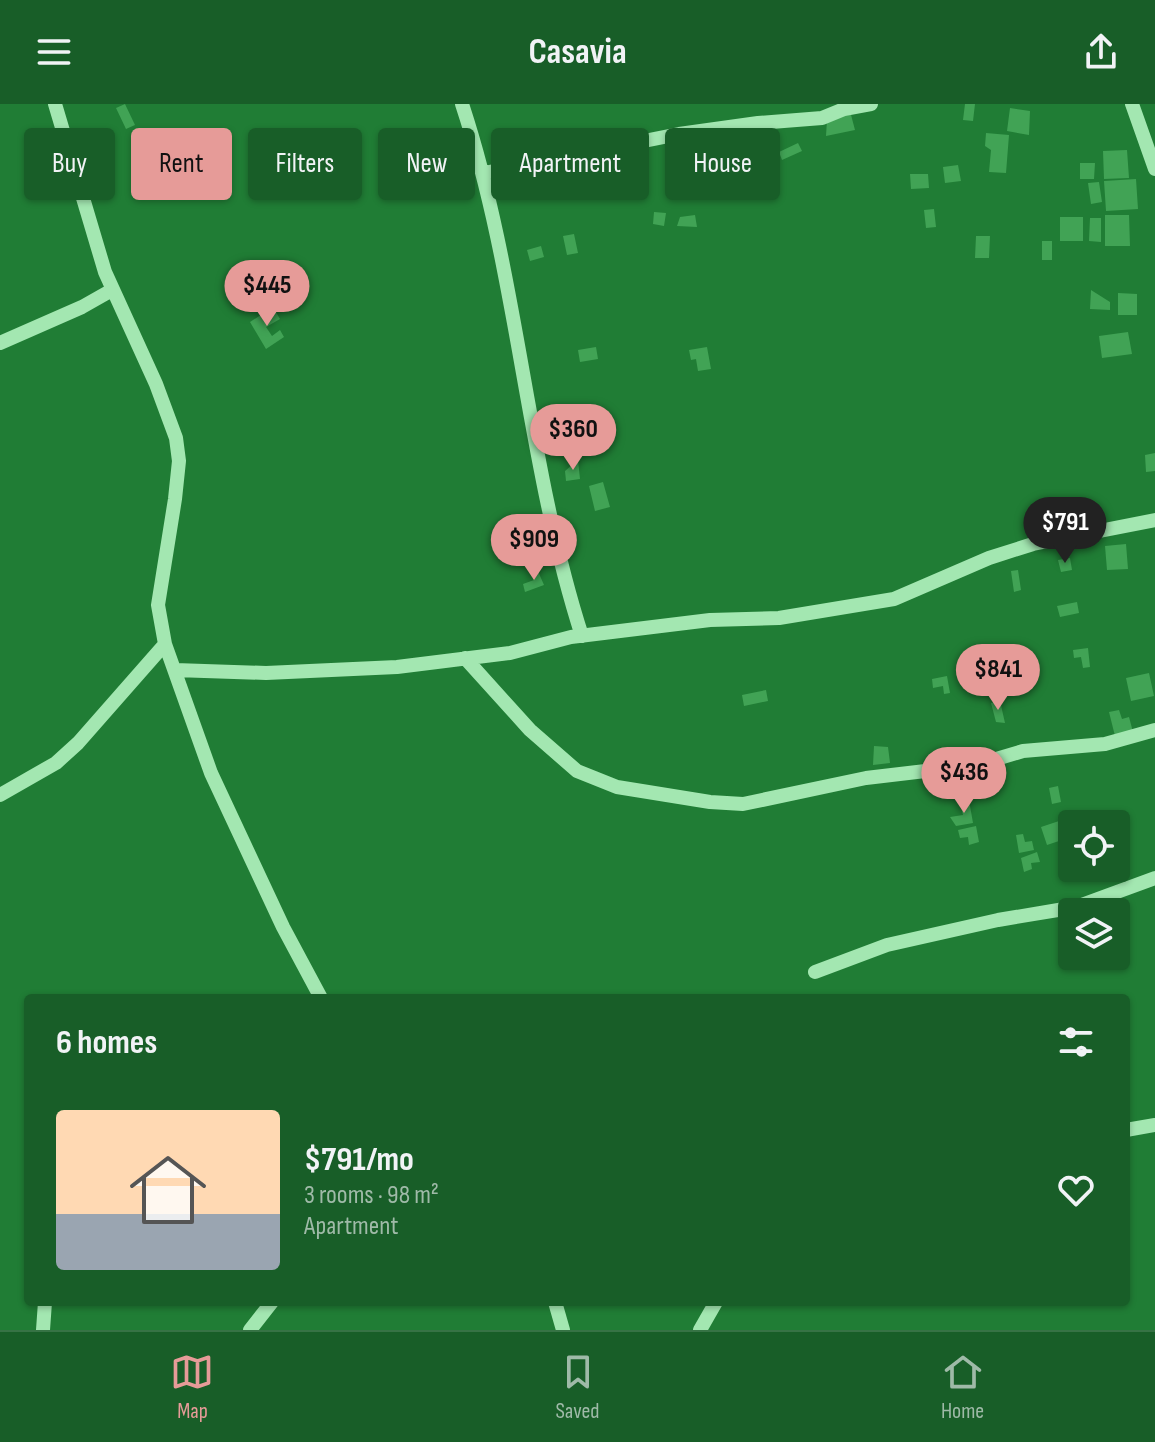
<!DOCTYPE html>
<html lang="en">
<head>
<meta charset="utf-8">
<style>
  :root { --surface:#185e28; --page:#256734; --text:#f1f3f6; --muted:#9fbaa8; --line:#367345; --accent:#e69b98 }
  body { margin:0; font-family:"Sofia Sans Condensed",sans-serif; background:var(--page); color:var(--text); height:100vh; display:flex; flex-direction:column; font-size:30px; white-space:nowrap }
  * { box-sizing:border-box; margin:0 }
  p { font-size:26px; color:var(--muted) }
  .icon { flex:none; width:44px; height:44px; fill:none; stroke:currentColor; stroke-width:2; stroke-linecap:round; stroke-linejoin:round }
  .map { position:relative; flex:1; overflow:hidden }
  .sheet { position:absolute; left:24px; top:890px; width:1106px; height:312px; display:flex; flex-direction:column; background:var(--surface); border-radius:8px; box-shadow:0 2px 6px #0004 }
  .sheet>* { flex:none }
  .top-card { position:absolute; left:24px; top:24px; width:1108px; height:72px; display:flex; gap:16px }
  .fabs { position:absolute; left:1058px; top:706px; display:grid; gap:16px }
  .fabs a { display:grid; place-items:center; width:72px; height:72px; border-radius:8px; background:var(--surface); box-shadow:0 2px 6px #0004; font-size:40px }
  .price { position:absolute; translate:-50% -68px; padding:0 18px; border-radius:28px; background:var(--accent); color:#111; font-size:26px; line-height:52px; filter:drop-shadow(0 2px 4px #0008) }
  .price::after { content:''; position:absolute; left:50%; top:48px; width:24px; height:18px; margin-left:-12px; background:inherit; clip-path:polygon(0 0,100% 0,50% 100%) }
  .price.current { background:#222; color:#fff }
  ul { padding:0; list-style:none }
  li { display:flex; align-items:center; gap:24px; height:200px; padding:0 32px }
  li span { display:grid; place-items:center; flex:none; width:224px; height:160px; border-radius:8px; color:#555 }
  li>.icon { margin-inline-start:auto }
  span .icon { width:96px; height:96px; fill:#fffc; stroke-width:1 }
  li b { font-size:34px }
  h2 { display:flex; justify-content:space-between; align-items:center; height:96px; padding:0 32px; font-size:34px }
  .pill { padding:0 28px; border-radius:8px; background:var(--surface); box-shadow:0 2px 6px #0004; font-size:28px; line-height:72px }
  .pill.current { background:var(--accent); color:#111 }
  header { display:flex; justify-content:space-between; align-items:center; height:104px; padding:0 32px; background:var(--surface); font-size:36px; font-weight:700 }
  .menu { display:flex; justify-content:space-around; align-items:center; height:112px; border-top:2px solid var(--line); background:var(--surface); font-size:22px; color:var(--muted) }
  .menu a { display:grid; justify-items:center; gap:4px }
  .menu .current { color:var(--accent) }
  .map>svg:first-child { display:block }
  .building { fill:#41a355 }
  .lines { fill:none; stroke-linecap:round; stroke-linejoin:round }
  .minor { stroke:#a3e7b1; stroke-width:14 }
</style>
</head>
<body>
<header><svg class="icon" aria-label="menu" viewBox="0 0 24 24"><path d="M4 6h16M4 12h16M4 18h16"/></svg>Casavia<svg class="icon" aria-label="share" viewBox="0 0 24 24"><path d="M12 15V3M7 8l5-5 5 5M5 13v7h14v-7"/></svg></header>
<div class="map">
<svg width="1155" height="1226" viewBox="0 0 1155 1226">
  <rect width="100%" height="100%" fill="#207d35"/>
  <path class="building" d="M125 0 135 21 126 25 116 4Z
    M965 0H975L973 17 963 16Z
    M1010 4 1030 7 1029 31 1007 27Z
    M850 7 855 26 826 32 827 16Z
    M986 29 1009 31 1006 69 989 68 991 46 985 42Z
    M798 39 802 47 782 56 779 48Z
    M157 42 167 55 179 46 183 50 165 65 151 47Z
    M1127 46 1129 74 1104 75 1103 47Z
    M1080 59H1095L1094 75H1080Z
    M958 61 961 77 945 79 943 63Z
    M910 70H928L929 84 911 85Z
    M1136 75 1138 105 1106 107 1104 77Z
    M1099 78 1102 98 1091 100 1088 79Z
    M934 105 936 123 926 124 924 106Z
    M654 108 666 109 664 122 653 120Z
    M695 111 697 123 677 122 680 113Z
    M1105 111H1129L1130 142H1105Z
    M1060 113H1083V137H1060Z
    M1090 114H1101V138L1089 137Z
    M574 130 578 149 567 151 563 132Z
    M976 132H990L989 154H975Z
    M1042 137H1052V156H1042Z
    M541 142 544 153 530 157 527 146Z
    M1091 186 1110 198V206L1090 205Z
    M1118 189 1137 190V211H1118Z
    M273 203 280 215 266 223 272 232 280 226 284 233 266 245 250 218Z
    M1128 228 1132 250 1102 254 1099 232Z
    M596 243 598 255 580 258 578 246Z
    M707 243 711 265 698 267 696 255 691 256 689 246Z
    M593 321 596 338 584 340 581 324Z
    M573 327 576 343 561 345 557 329Z
    M1155 349V367L1146 368 1145 351Z
    M578 356 580 375 566 377 565 367Z
    M603 378 610 403 595 407 589 382Z
    M1126 440 1128 465 1107 466 1105 442Z
    M1070 454 1072 466 1061 468 1058 456Z
    M537 465 544 481 525 488 523 480 534 476 531 467Z
    M1018 466 1021 486 1014 488 1011 467Z
    M1077 498 1079 509 1060 513 1057 502Z
    M1088 544 1090 563 1083 564 1081 553 1074 554 1073 546Z
    M988 558 991 580 975 582 972 560Z
    M1149 569 1154 592 1131 597 1126 574Z
    M947 572 950 589 944 590 943 582 933 584 932 575Z
    M766 586 768 597 744 602 742 591Z
    M1000 597 1005 619 996 618 991 599Z
    M1119 606 1122 615 1129 613 1133 628 1115 632 1109 608Z
    M874 642 888 643 890 659 873 661Z
    M1058 682 1061 698 1052 700 1049 684Z
    M969 696 973 719 956 722 950 713 963 711 960 698Z
    M1062 716 1068 734 1047 741 1041 723Z
    M976 722 979 738 969 741 968 733 960 734 958 726Z
    M1023 730 1025 738 1032 737 1034 746 1019 749 1016 731Z
    M1037 748 1040 758 1031 759 1032 765 1024 768 1021 754Z"/>
  <g class="lines">
    <path class="minor" d="M55 0 105 168 156 280 176 334 179 357 175 395 158 501 165 540 211 669 283 823 321 894
      M462 0C519 173 526 358 582 532
      M1132 0 1155 65
      M484 69 679 30 758 19 822 14 844 5 871 0
      M0 239 82 203 112 186
      M465 554 530 626 577 667 617 683 710 698 743 700 866 674 976 661 1023 647 1105 640 1155 626
      M175 566 266 569 397 563 510 549 571 533 710 516 779 514 894 495 989 454 1033 440 1155 416
      M0 691 56 659 78 639 165 540
      M815 868 887 841 998 816 1076 803 1155 774
      M1126 1026 1155 1021
      M555 1198 563 1226
      M43 1226 45 1198
      M250 1226 272 1198
      M700 1226 716 1198"/>
  </g>
</svg>
<div class="fabs">
<a><svg class="icon" aria-label="locate" viewBox="0 0 24 24"><circle cx="12" cy="12" r="6"/><path d="M12 2v4M12 18v4M2 12h4M18 12h4"/></svg></a>
<a><svg class="icon" aria-label="layers" viewBox="0 0 24 24"><path d="M12 4l9 5-9 5-9-5zM3 14l9 5 9-5"/></svg></a>
</div>
<b class="price" style="left:267px;top:224px">$445</b>
<b class="price" style="left:573px;top:368px">$360</b>
<b class="price current" style="left:1065px;top:461px">$791</b>
<b class="price" style="left:534px;top:478px">$909</b>
<b class="price" style="left:998px;top:608px">$841</b>
<b class="price" style="left:964px;top:711px">$436</b>
<div class="top-card">
<a class="pill">Buy</a>
<a class="pill current">Rent</a>
<a class="pill">Filters</a>
<a class="pill">New</a>
<a class="pill">Apartment</a>
<a class="pill">House</a>
</div>
<section class="sheet">
<h2>6 homes<svg class="icon" aria-label="filters" viewBox="0 0 24 24"><path d="M4 7h16M4 17h16"/><circle cx="9" cy="7" r="2"/><circle cx="15" cy="17" r="2"/></svg></h2>
<ul>
<li><span style="background:linear-gradient(#ffd9b3 65%,#9aa5b1 0)"><svg class="icon" aria-label="home" viewBox="0 0 24 24"><path d="M3 11l9-7 9 7M6 9v11h12V9"/></svg></span><div><b>$791/mo</b><p>3 rooms · 98 m²</p><p>Apartment</p></div><svg class="icon" aria-label="heart" viewBox="0 0 24 24"><path d="M12 20l-8-8c-3-5 5-10 8-4 3-6 11-1 8 4z"/></svg></li>
</ul>
</section>
</div>
<nav class="menu">
<a class="current"><svg class="icon" aria-label="map" viewBox="0 0 24 24"><path d="M3 6l6-2 6 2 6-2v14l-6 2-6-2-6 2zM9 4v14M15 6v14"/></svg>Map</a>
<a><svg class="icon" aria-label="saved" viewBox="0 0 24 24"><path d="M7 4h10v16l-5-4-5 4z"/></svg>Saved</a>
<a><svg class="icon" aria-label="home" viewBox="0 0 24 24"><path d="M3 11l9-7 9 7M6 9v11h12V9"/></svg>Home</a>
</nav>
</body>
</html>
